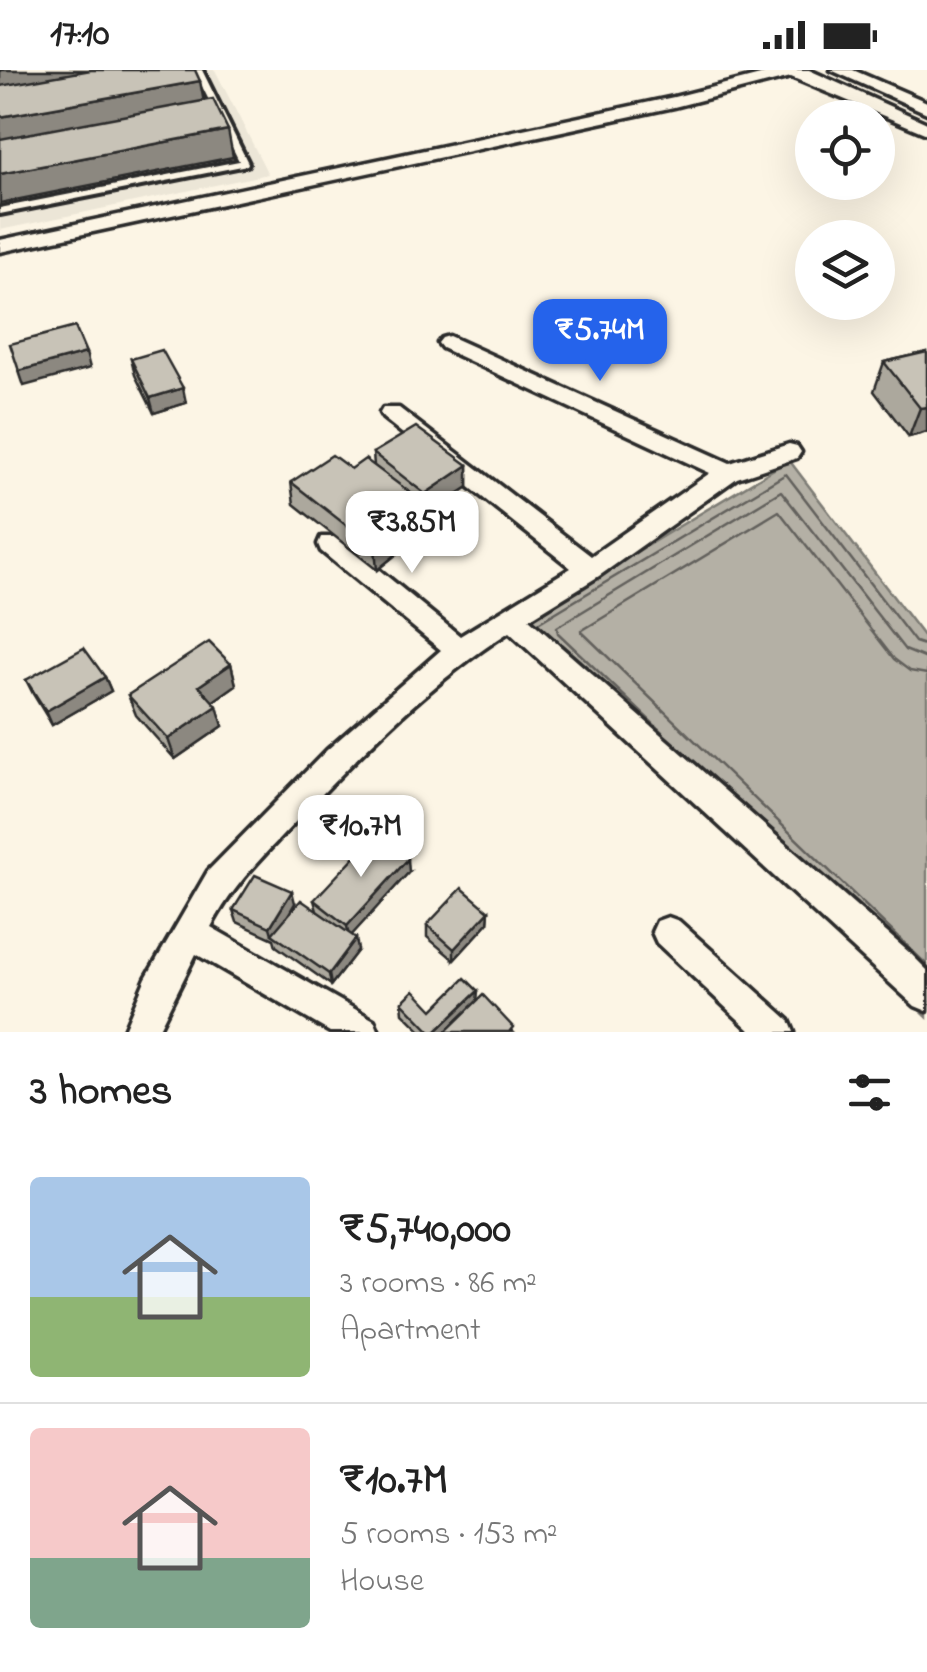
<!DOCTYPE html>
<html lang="en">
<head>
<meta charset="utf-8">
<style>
  :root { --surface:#fff; --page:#f6f6f6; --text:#222; --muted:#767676; --line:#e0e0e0; --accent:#2563eb }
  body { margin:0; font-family:"Indie Flower",sans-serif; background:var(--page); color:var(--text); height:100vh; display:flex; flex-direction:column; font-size:38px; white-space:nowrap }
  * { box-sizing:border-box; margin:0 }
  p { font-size:32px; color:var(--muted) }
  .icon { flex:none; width:55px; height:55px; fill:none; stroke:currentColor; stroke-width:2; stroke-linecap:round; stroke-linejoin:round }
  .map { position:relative; height:962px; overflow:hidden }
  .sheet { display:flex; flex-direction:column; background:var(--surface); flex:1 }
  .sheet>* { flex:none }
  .tools { position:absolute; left:795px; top:30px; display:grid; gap:20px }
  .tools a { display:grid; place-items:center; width:100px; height:100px; border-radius:50%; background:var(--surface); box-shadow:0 10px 40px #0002; font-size:50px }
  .price { position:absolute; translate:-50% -85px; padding:0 22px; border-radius:20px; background:#fff; color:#222; font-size:32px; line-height:65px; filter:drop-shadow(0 2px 5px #0008) }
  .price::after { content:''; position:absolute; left:50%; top:60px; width:30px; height:22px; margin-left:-15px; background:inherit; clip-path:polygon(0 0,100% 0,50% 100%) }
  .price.active { background:var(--accent); color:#fff }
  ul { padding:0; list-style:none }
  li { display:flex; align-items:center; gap:30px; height:250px; padding:0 30px }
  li+li { border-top:2px solid var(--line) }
  li span { display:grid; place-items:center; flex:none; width:280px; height:200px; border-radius:10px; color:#555 }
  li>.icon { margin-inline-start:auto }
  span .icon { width:120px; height:120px; fill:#fffc; stroke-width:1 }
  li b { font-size:42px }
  h2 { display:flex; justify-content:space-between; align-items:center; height:120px; padding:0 30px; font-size:42px }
  .status { display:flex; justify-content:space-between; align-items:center; height:70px; padding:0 50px; background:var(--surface); direction:ltr }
  .status svg { height:28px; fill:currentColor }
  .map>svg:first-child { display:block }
  .built { fill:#ece6d7 }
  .water { fill:#b4b0a5; stroke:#7d7b74; stroke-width:2.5 }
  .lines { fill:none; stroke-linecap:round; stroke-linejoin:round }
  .shore { stroke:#62605c; stroke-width:2.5 }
  .lane-casing { stroke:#2b2b2b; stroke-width:8 }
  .street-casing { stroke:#2b2b2b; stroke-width:7 }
  .lane { fill:#fcf5e5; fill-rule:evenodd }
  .street { fill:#fcf5e5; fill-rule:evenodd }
  .wall { fill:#aca89d; stroke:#2b2b2b; stroke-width:2.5 }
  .shaded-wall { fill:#8c8880; stroke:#2b2b2b; stroke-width:2.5 }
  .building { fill:#c8c3b7; stroke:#2b2b2b; stroke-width:2.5 }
</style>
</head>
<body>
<div class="status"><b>17:10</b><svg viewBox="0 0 49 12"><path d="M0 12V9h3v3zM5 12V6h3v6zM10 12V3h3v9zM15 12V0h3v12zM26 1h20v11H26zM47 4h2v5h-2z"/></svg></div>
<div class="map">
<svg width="927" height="962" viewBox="0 0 927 962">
  <rect width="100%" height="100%" fill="#fcf5e5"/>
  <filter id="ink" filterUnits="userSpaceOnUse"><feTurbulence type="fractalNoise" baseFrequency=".01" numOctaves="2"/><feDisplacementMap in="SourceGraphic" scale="20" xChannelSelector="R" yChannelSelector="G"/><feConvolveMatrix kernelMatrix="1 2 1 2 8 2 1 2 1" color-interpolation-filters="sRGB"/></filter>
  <g filter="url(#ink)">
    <path class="built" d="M0 0H215L268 104 0 160Z"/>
    <path class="water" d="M789 390 927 571V947L517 554Z"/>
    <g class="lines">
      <path class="shore" d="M538 553 786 404 915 572 927 576
        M927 604 910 601 894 589 779 441 581 561 927 895
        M662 662 558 563 557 557 781 421 905 580 927 589"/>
      <defs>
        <path id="lane" d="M194 0H202L248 93 247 95 0 144V138L239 91Z"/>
        <path id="street" d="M780 0H809L927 53V64L791 7 674 37 0 182V170L674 27Z
          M831 0H853L927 32V43Z
          M449 266 730 393 789 374 797 376 801 382 797 388 737 408 599 506 529 549 911 884 927 900V941L915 936 509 562C432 611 365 679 302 745 268 781 234 813 211 857L374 950 379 962H330L196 884 157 962H123L146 908 208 801 327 680 441 580 321 481 318 474 321 467H339L460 566 571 498 383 348 380 343 383 338H399L591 486 710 403 442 278 438 273 442 268Z
          M668 847 679 851 789 950 794 962H752L657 873 652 862 657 851Z"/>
      </defs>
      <use href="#lane" class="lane-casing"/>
      <use href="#street" class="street-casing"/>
      <use href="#lane" class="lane"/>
      <use href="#street" class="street"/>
    </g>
    <path class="wall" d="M927 282V362L909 367 874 321 884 292Z
      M131 289 186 333 154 343 135 305Z
      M373 383 468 395V417L429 443V458L377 500 294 434 291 412 351 399 374 396Z
      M231 594 236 615 213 631 223 656 175 689 136 645 128 625Z
      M105 607 111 621 52 655 33 624 26 610Z
      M409 802 351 865 358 880 331 915 276 876 274 869 237 852 233 840 295 833 288 845 317 841 314 830Z
      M489 841 488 853 454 890 427 867V855Z
      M477 930 513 962H422L403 943 402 932 433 940Z"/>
    <path class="shaded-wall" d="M0 0H128L0 23Z
      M200 11 205 38 0 76V47Z
      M228 60 233 87 0 133V104Z
      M86 283 90 298 24 316 19 301Z
      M183 318 186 333 154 343 150 328Z
      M927 337V362L909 367 920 338Z
      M468 395V417L429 443V458L377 500 375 478 425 438V424Z
      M231 594 236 615 205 637 199 616Z
      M105 607 111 621 52 655 46 641Z
      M217 636 223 656 175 689 168 669Z
      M408 789 409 802 349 868 347 856Z
      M292 821 295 833 276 866 272 864 270 857Z
      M489 841 488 853 454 890V879Z
      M356 868 358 880 331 915 329 904Z
      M478 921 477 932 447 962H435Z"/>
    <path class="building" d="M91 0H195L200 11 0 47V16Z
      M213 29 228 60 0 104V69Z
      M75 257 86 283 19 301 10 274Z
      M162 280 183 318 150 328 131 289Z
      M927 282V337L920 338 884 292Z
      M416 357 468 395 425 424 373 383Z
      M332 385 351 399 365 389 428 436 375 478 291 412Z
      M209 572 231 594 199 616 217 636 168 669 128 625Z
      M84 578 105 607 46 641 26 610Z
      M376 764 408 789 347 856 314 830Z
      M255 805 292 821 270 857 233 840Z
      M462 818 489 841 454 879 427 855Z
      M301 830 356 868 329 904 272 864Z
      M465 908 478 921 435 962H431L402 932 414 920 433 940Z
      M483 925 513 957 509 962H445Z"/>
  </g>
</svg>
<div class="tools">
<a><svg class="icon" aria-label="locate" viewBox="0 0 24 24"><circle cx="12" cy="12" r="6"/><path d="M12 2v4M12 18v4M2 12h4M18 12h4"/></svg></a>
<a><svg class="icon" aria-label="layers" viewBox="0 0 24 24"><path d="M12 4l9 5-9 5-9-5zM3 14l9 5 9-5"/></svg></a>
</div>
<b class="price active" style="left:600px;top:314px">₹5.74M</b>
<b class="price" style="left:412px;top:506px">₹3.85M</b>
<b class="price" style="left:361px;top:810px">₹10.7M</b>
</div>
<section class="sheet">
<h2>3 homes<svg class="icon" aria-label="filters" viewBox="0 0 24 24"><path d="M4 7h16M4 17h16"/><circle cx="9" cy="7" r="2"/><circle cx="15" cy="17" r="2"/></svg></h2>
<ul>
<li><span style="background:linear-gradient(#a9c7e8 60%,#8fb573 0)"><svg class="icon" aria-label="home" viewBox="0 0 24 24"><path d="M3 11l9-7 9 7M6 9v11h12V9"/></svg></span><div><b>₹5,740,000</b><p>3 rooms · 86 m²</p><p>Apartment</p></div></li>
<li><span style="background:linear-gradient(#f6c9c9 65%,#7fa58c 0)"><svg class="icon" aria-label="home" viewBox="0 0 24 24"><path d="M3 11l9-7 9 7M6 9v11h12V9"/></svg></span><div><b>₹10.7M</b><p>5 rooms · 153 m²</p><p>House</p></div></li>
</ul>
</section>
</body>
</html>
